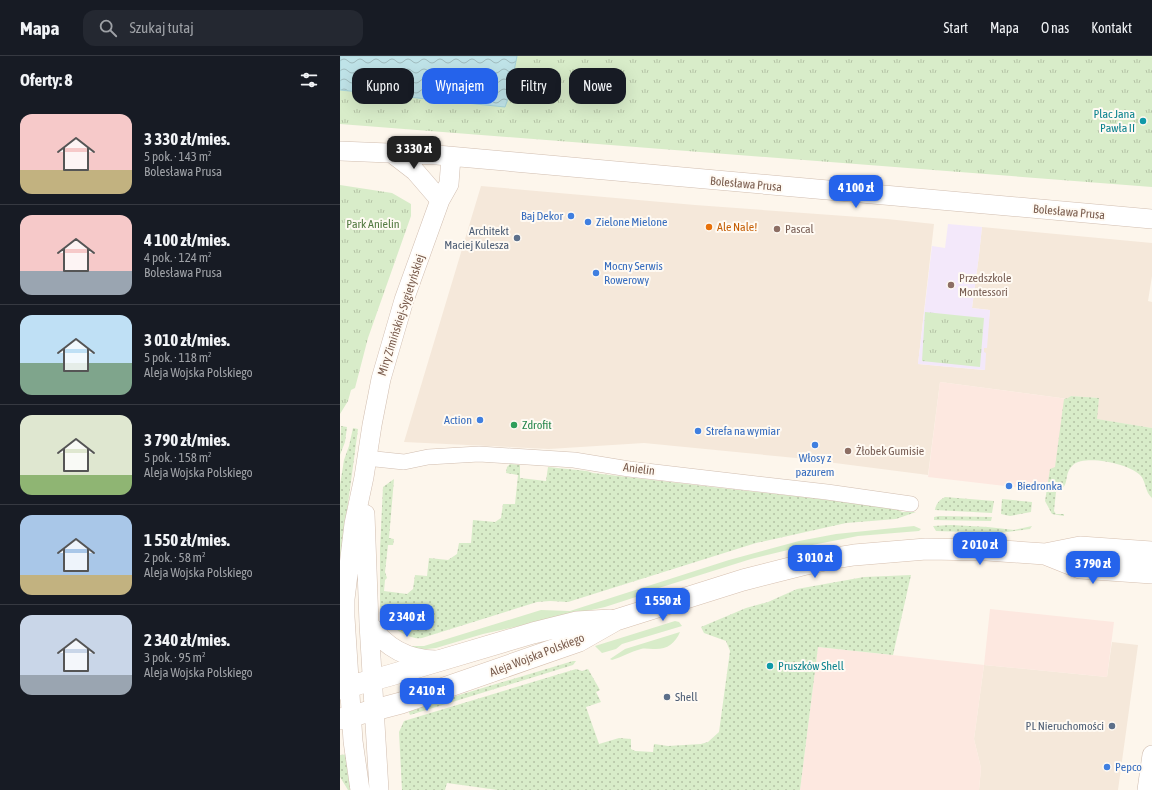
<!DOCTYPE html>
<html lang="pl">
<head>
<meta charset="utf-8">
<style>
  :root { --surface:#171b24; --page:#242831; --text:#f1f3f6; --muted:#9ea1a6; --line:#363941; --accent:#2563eb }
  body { margin:0; font-family:"Asap Condensed",sans-serif; background:var(--page); color:var(--text); height:100vh; display:flex; flex-direction:column; font-size:15px; white-space:nowrap }
  * { box-sizing:border-box; margin:0 }
  p { font-size:13px; color:var(--muted) }
  .icon { flex:none; width:22px; height:22px; fill:none; stroke:currentColor; stroke-width:2; stroke-linecap:round; stroke-linejoin:round }
  .map { position:relative; flex:1; overflow:hidden }
  .side { display:flex; flex-direction:column; background:var(--surface); width:340px }
  .side>* { flex:none }
  .banner { position:absolute; left:12px; top:12px; width:380px; height:36px; display:flex; gap:8px }
  .price { position:absolute; translate:-50% -34px; padding:0 9px; border-radius:8px; background:var(--accent); color:#fff; font-size:13px; line-height:26px; filter:drop-shadow(0 1px 2px #0008) }
  .price::after { content:''; position:absolute; left:50%; top:24px; width:12px; height:9px; margin-left:-6px; background:inherit; clip-path:polygon(0 0,100% 0,50% 100%) }
  .price.active { background:#222; color:#fff }
  ul { padding:0; list-style:none }
  li { display:flex; align-items:center; gap:12px; height:100px; padding:0 20px }
  li+li { border-top:1px solid var(--line) }
  li span { display:grid; place-items:center; flex:none; width:112px; height:80px; border-radius:12px; color:#555 }
  li>.icon { margin-inline-start:auto }
  span .icon { width:48px; height:48px; fill:#fffc; stroke-width:1 }
  li b { font-size:17px }
  h2 { display:flex; justify-content:space-between; align-items:center; height:48px; padding:0 20px; font-size:17px }
  .pill { padding:0 14px; border-radius:12px; background:var(--surface); box-shadow:0 4px 16px #0002; font-size:14px; line-height:36px }
  .pill.active { background:var(--accent); color:#fff }
  header { display:flex; align-items:center; gap:24px; box-sizing:border-box; height:56px; padding:0 20px; background:var(--surface); border-bottom:1px solid var(--line) }
  header strong { font-size:19px }
  nav { display:flex; gap:22px; margin-inline-start:auto; font-size:14px }
  .search { width:280px; height:36px; background:var(--page); display:flex; align-items:center; gap:10px; box-sizing:border-box; padding:0 14px; border-radius:12px; color:var(--muted); font-size:15px }
  main { display:flex; flex:1; min-height:0 }
  .map>svg:first-child { display:block }
  .residential { fill:#f5e8da }
  .commercial { fill:#fde8e0 }
  .education { fill:#f3e8fa }
  .grass { fill:url(#grass-dots) }
  .park { fill:url(#park-tufts) }
  .garden { fill:#d8ecc9 }
  .water { fill:url(#water-waves); stroke:#a5d3da }
  .lines { fill:none; stroke-linecap:round; stroke-linejoin:round }
  .minor-casing { stroke:#d1beb0; stroke-width:16 }
  .tertiary-casing { stroke:#d1beb0; stroke-width:20 }
  .secondary-casing { stroke:#d6c0b0; stroke-width:22 }
  .minor { stroke:#fff; stroke-width:15 }
  .tertiary { stroke:#fff; stroke-width:19 }
  .secondary { stroke:#fff; stroke-width:21 }
  .culture-dot { fill:#0f9aa8; stroke:#fffaf3; stroke-width:1.5 }
  .shop-dot { fill:#3f7fe0; stroke:#fffaf3; stroke-width:1.5 }
  .food-dot { fill:#e8710a; stroke:#fffaf3; stroke-width:1.5 }
  .education-dot { fill:#8d6e63; stroke:#fffaf3; stroke-width:1.5 }
  .service-dot { fill:#5c6f8a; stroke:#fffaf3; stroke-width:1.5 }
  .leisure-dot { fill:#2e9e5b; stroke:#fffaf3; stroke-width:1.5 }
  .labels { text-anchor:middle; dominant-baseline:central; stroke-width:4; stroke-linejoin:round; paint-order:stroke }
  .culture-label { font-size:12px; fill:#0d838f; stroke:#fffaf3; text-anchor:end }
  .street-label { font-size:12px; fill:#7a5c4d; stroke:#fffaf3 }
  .shop-label { font-size:12px; fill:#366cbe; stroke:#fffaf3; text-anchor:start }
  .park-label { font-size:12px; fill:#537a41; stroke:#fffaf3 }
  .food-label { font-size:12px; fill:#c56008; stroke:#fffaf3; text-anchor:start }
  .education-label { font-size:12px; fill:#785e54; stroke:#fffaf3; text-anchor:start }
  .service-label { font-size:12px; fill:#4e5e75; stroke:#fffaf3; text-anchor:end }
  .leisure-label { font-size:12px; fill:#27864d; stroke:#fffaf3; text-anchor:start }
</style>
</head>
<body>
<header>
<strong>Mapa</strong>
<div class="search"><svg class="icon" aria-label="search" viewBox="0 0 24 24"><circle cx="10" cy="10" r="6"/><path d="M15 15l6 6"/></svg>Szukaj tutaj</div>
<nav><a>Start</a><a>Mapa</a><a>O nas</a><a>Kontakt</a></nav>
</header>
<main>
<section class="side">
<h2>Oferty: 8<svg class="icon" aria-label="filters" viewBox="0 0 24 24"><path d="M4 7h16M4 17h16"/><circle cx="9" cy="7" r="2"/><circle cx="15" cy="17" r="2"/></svg></h2>
<ul>
<li><span style="background:linear-gradient(#f6c9c9 70%,#c2b280 0)"><svg class="icon" aria-label="home" viewBox="0 0 24 24"><path d="M3 11l9-7 9 7M6 9v11h12V9"/></svg></span><div><b>3 330 zł/mies.</b><p>5 pok. · 143 m²</p><p>Bolesława Prusa</p></div></li>
<li><span style="background:linear-gradient(#f6c9c9 70%,#9aa5b1 0)"><svg class="icon" aria-label="home" viewBox="0 0 24 24"><path d="M3 11l9-7 9 7M6 9v11h12V9"/></svg></span><div><b>4 100 zł/mies.</b><p>4 pok. · 124 m²</p><p>Bolesława Prusa</p></div></li>
<li><span style="background:linear-gradient(#bfe0f5 60%,#7fa58c 0)"><svg class="icon" aria-label="home" viewBox="0 0 24 24"><path d="M3 11l9-7 9 7M6 9v11h12V9"/></svg></span><div><b>3 010 zł/mies.</b><p>5 pok. · 118 m²</p><p>Aleja Wojska Polskiego</p></div></li>
<li><span style="background:linear-gradient(#dfe7d0 75%,#8fb573 0)"><svg class="icon" aria-label="home" viewBox="0 0 24 24"><path d="M3 11l9-7 9 7M6 9v11h12V9"/></svg></span><div><b>3 790 zł/mies.</b><p>5 pok. · 158 m²</p><p>Aleja Wojska Polskiego</p></div></li>
<li><span style="background:linear-gradient(#a9c7e8 75%,#c2b280 0)"><svg class="icon" aria-label="home" viewBox="0 0 24 24"><path d="M3 11l9-7 9 7M6 9v11h12V9"/></svg></span><div><b>1 550 zł/mies.</b><p>2 pok. · 58 m²</p><p>Aleja Wojska Polskiego</p></div></li>
<li><span style="background:linear-gradient(#c9d6e8 75%,#9aa5b1 0)"><svg class="icon" aria-label="home" viewBox="0 0 24 24"><path d="M3 11l9-7 9 7M6 9v11h12V9"/></svg></span><div><b>2 340 zł/mies.</b><p>3 pok. · 95 m²</p><p>Aleja Wojska Polskiego</p></div></li>
</ul>
</section>
<div class="map">
<svg width="812" height="734" viewBox="0 0 812 734">
  <defs>
    <pattern id="grass-dots" width="8" height="8" patternUnits="userSpaceOnUse"><rect width="8" height="8" fill="#d8ecc9"/><path d="M2 2h.1M6 6h.1" fill="none" stroke="#b4c2a5" stroke-width="1.8" stroke-linecap="round"/></pattern>
    <pattern id="park-tufts" width="24" height="20" patternUnits="userSpaceOnUse"><rect width="24" height="20" fill="#d8ecc9"/><path d="M3 7l-1-3M5 7V3M7 7l1-3M15 17l-1-3M17 17v-4M19 17l1-3" fill="none" stroke="#b4c2a5"/></pattern>
    <pattern id="water-waves" width="16" height="10" patternUnits="userSpaceOnUse"><rect width="16" height="10" fill="#bfe3e8"/><path d="M0 5q4-4 8 0t8 0" fill="none" stroke="#a0bbbe"/></pattern>
  </defs>
  <rect width="100%" height="100%" fill="#fdf6ec"/>
  <path class="residential" d="M141 130 355 149 547 163 594 168 578 308 644 314V292H646L650 254 632 252 639 199 642 171 812 187V220L808 245 812 246V372L756 363 759 342 731 340 728 343 600 326 588 419 456 402 304 387 209 393 64 386Z
    M772 586 798 589 778 734H639L641 712 634 683 644 609 767 621Z"/>
  <path class="commercial" d="M600 326 728 343 716 436 588 421Z
    M650 553 774 566 767 621 644 609 634 683 641 712 639 734H460L478 591 644 609Z"/>
  <path class="education" d="M608 168 642 171 639 199 632 252 650 254 647 292H644V296L646 297 645 314 578 308 592 190 605 192Z"/>
  <path class="grass" d="M731 340 759 342 757 363 812 372V442C805 436 806 426 801 420 791 408 745 398 733 409 722 419 732 430 716 436L714 455 716 458H724V460L712 458 705 445 710 413 715 411 724 343 728 342Z
    M1 370 7 371 5 386 0 399Z
    M13 372 18 373 9 440 0 515V429L4 404 9 390Z
    M170 408 180 409V422L206 425 208 411 247 415 253 417 372 431 553 451 562 456H576L556 463 506 467 416 487 228 546 210 545 197 546 82 582C69 585 43 567 40 554V493L43 431 54 423 49 482 54 483 53 489H48L45 516 47 522 45 524 44 535 67 538 73 533 75 519 87 520 89 502 108 504 117 498 119 487H131L133 464 155 466 161 462 163 448H175L178 419 166 417 167 411Z
    M605 441 654 445 652 457 595 454C596 448 599 444 605 441Z
    M662 443 692 446 691 456 670 460 661 458Z
    M599 460 652 461 651 465 594 464V461Z
    M611 469 648 471 674 474 692 470 690 473 660 477 596 475 593 470Z
    M571 519 553 599 478 591 460 734H158L107 727 105 734H62L59 676 64 665 236 613 242 615 248 613 260 634 256 636 261 646 246 651 259 688 279 682 291 683V693L295 695 313 696 314 688 328 690 361 688 368 686 379 676 390 595 386 585 364 577 361 571 406 552 428 546 457 533 524 521Z
    M233 605H236L233 609 70 659 68 654 71 653 72 655 75 652 102 644 104 645H106V643Z
    M10 698 16 734H8L0 721V699Z"/>
  <path class="park" d="M0 0H812V131L0 68Z
    M0 129 52 137 71 148V160L28 282 15 332 11 334 8 345 0 358Z
    M585 256 644 262 640 311 582 305Z"/>
  <path class="garden" d="M574 470 581 473 579 475 518 480 452 493 411 503 306 536 302 539 265 551 143 578 96 592 78 594 70 590H84L201 554 230 555 389 504 459 485 496 478Z
    M335 565 339 566 342 570 282 588 276 593 262 597 255 590Z
    M340 576C335 588 326 594 313 593 309 593 305 592 301 593 290 596 282 601 272 604L270 603 285 593Z"/>
  <path class="water" d="M0 0H177L169 40 165 51 0 34Z"/>
  <g class="lines">
    <defs>
      <path id="minor" d="M26 402 64 406 88 401 139 398 234 404 289 413 487 436 571 448"/>
      <path id="tertiary" d="M0 95 97 99 812 163
        M53 98 75 115 100 144
        M25 458 29 568 39 734
        M29 568C45 591 69 605 99 604
        M20 734 13 685 5 561V543L14 468 24 421 32 369 41 323 64 244 100 144 109 128 111 101
        M807 734 812 699"/>
      <path id="secondary" d="M705 498 740 491 812 496
        M0 633 51 619 193 577 237 566 270 564
        M0 663 61 647 239 585 276 564 403 524 462 509 489 503 514 499 586 493 647 494 705 498 740 512 812 517"/>
    </defs>
    <use href="#minor" class="minor-casing"/>
    <use href="#tertiary" class="tertiary-casing"/>
    <use href="#secondary" class="secondary-casing"/>
    <use href="#minor" class="minor"/>
    <use href="#tertiary" class="tertiary"/>
    <use href="#secondary" class="secondary"/>
  </g>
  <g class="culture-dot">
    <circle cx="803" cy="65" r="4"/>
    <circle cx="430" cy="610" r="4"/>
  </g>
  <g class="shop-dot">
    <circle cx="231" cy="160" r="4"/>
    <circle cx="248" cy="166" r="4"/>
    <circle cx="256" cy="217" r="4"/>
    <circle cx="140" cy="364" r="4"/>
    <circle cx="358" cy="375" r="4"/>
    <circle cx="475" cy="389" r="4"/>
    <circle cx="669" cy="430" r="4"/>
    <circle cx="767" cy="711" r="4"/>
  </g>
  <circle class="food-dot" cx="369" cy="171" r="4"/>
  <g class="education-dot">
    <circle cx="437" cy="173" r="4"/>
    <circle cx="611" cy="229" r="4"/>
    <circle cx="508" cy="395" r="4"/>
  </g>
  <g class="service-dot">
    <circle cx="177" cy="182" r="4"/>
    <circle cx="327" cy="641" r="4"/>
    <circle cx="772" cy="670" r="4"/>
  </g>
  <circle class="leisure-dot" cx="174" cy="369" r="4"/>
  <g class="labels">
    <g class="culture-label">
      <text x="795" y="58">Plac Jana<tspan x="795" dy="14">Pawła II</tspan></text>
      <text x="438" y="610" text-anchor="start">Pruszków Shell</text>
    </g>
    <g class="street-label">
      <text transform="translate(406 128) rotate(5)">Bolesława Prusa</text>
      <text transform="translate(729 156) rotate(5)">Bolesława Prusa</text>
      <text transform="translate(61 259) rotate(-72)">Miry Zimińskiej-Sygietyńskiej</text>
      <text transform="translate(299 413) rotate(7)">Anielin</text>
      <text transform="translate(197 599) rotate(-21)">Aleja Wojska Polskiego</text>
    </g>
    <g class="shop-label">
      <text x="223" y="160" text-anchor="end">Baj Dekor</text>
      <text x="256" y="166">Zielone Mielone</text>
      <text x="264" y="210">Mocny Serwis<tspan x="264" dy="14">Rowerowy</tspan></text>
      <text x="132" y="364" text-anchor="end">Action</text>
      <text x="366" y="375">Strefa na wymiar</text>
      <text x="475" y="402" text-anchor="middle">Włosy z<tspan x="475" dy="14">pazurem</tspan></text>
      <text x="677" y="430">Biedronka</text>
      <text x="775" y="711">Pepco</text>
    </g>
    <g class="park-label">
      <text x="33" y="168">Park Anielin</text>
    </g>
    <g class="food-label">
      <text x="377" y="171">Ale Nale!</text>
    </g>
    <g class="education-label">
      <text x="445" y="173">Pascal</text>
      <text x="619" y="222">Przedszkole<tspan x="619" dy="14">Montessori</tspan></text>
      <text x="516" y="395">Żłobek Gumisie</text>
    </g>
    <g class="service-label">
      <text x="169" y="175">Architekt<tspan x="169" dy="14">Maciej Kulesza</tspan></text>
      <text x="335" y="641" text-anchor="start">Shell</text>
      <text x="764" y="670">PL Nieruchomości</text>
    </g>
    <g class="leisure-label">
      <text x="182" y="369">Zdrofit</text>
    </g>
  </g>
</svg>
<b class="price active" style="left:74px;top:114px">3 330 zł</b>
<b class="price" style="left:516px;top:153px">4 100 zł</b>
<b class="price" style="left:640px;top:510px">2 010 zł</b>
<b class="price" style="left:475px;top:523px">3 010 zł</b>
<b class="price" style="left:753px;top:529px">3 790 zł</b>
<b class="price" style="left:323px;top:566px">1 550 zł</b>
<b class="price" style="left:67px;top:582px">2 340 zł</b>
<b class="price" style="left:87px;top:656px">2 410 zł</b>
<div class="banner">
<a class="pill">Kupno</a>
<a class="pill active">Wynajem</a>
<a class="pill">Filtry</a>
<a class="pill">Nowe</a>
</div>
</div>
</main>
</body>
</html>
